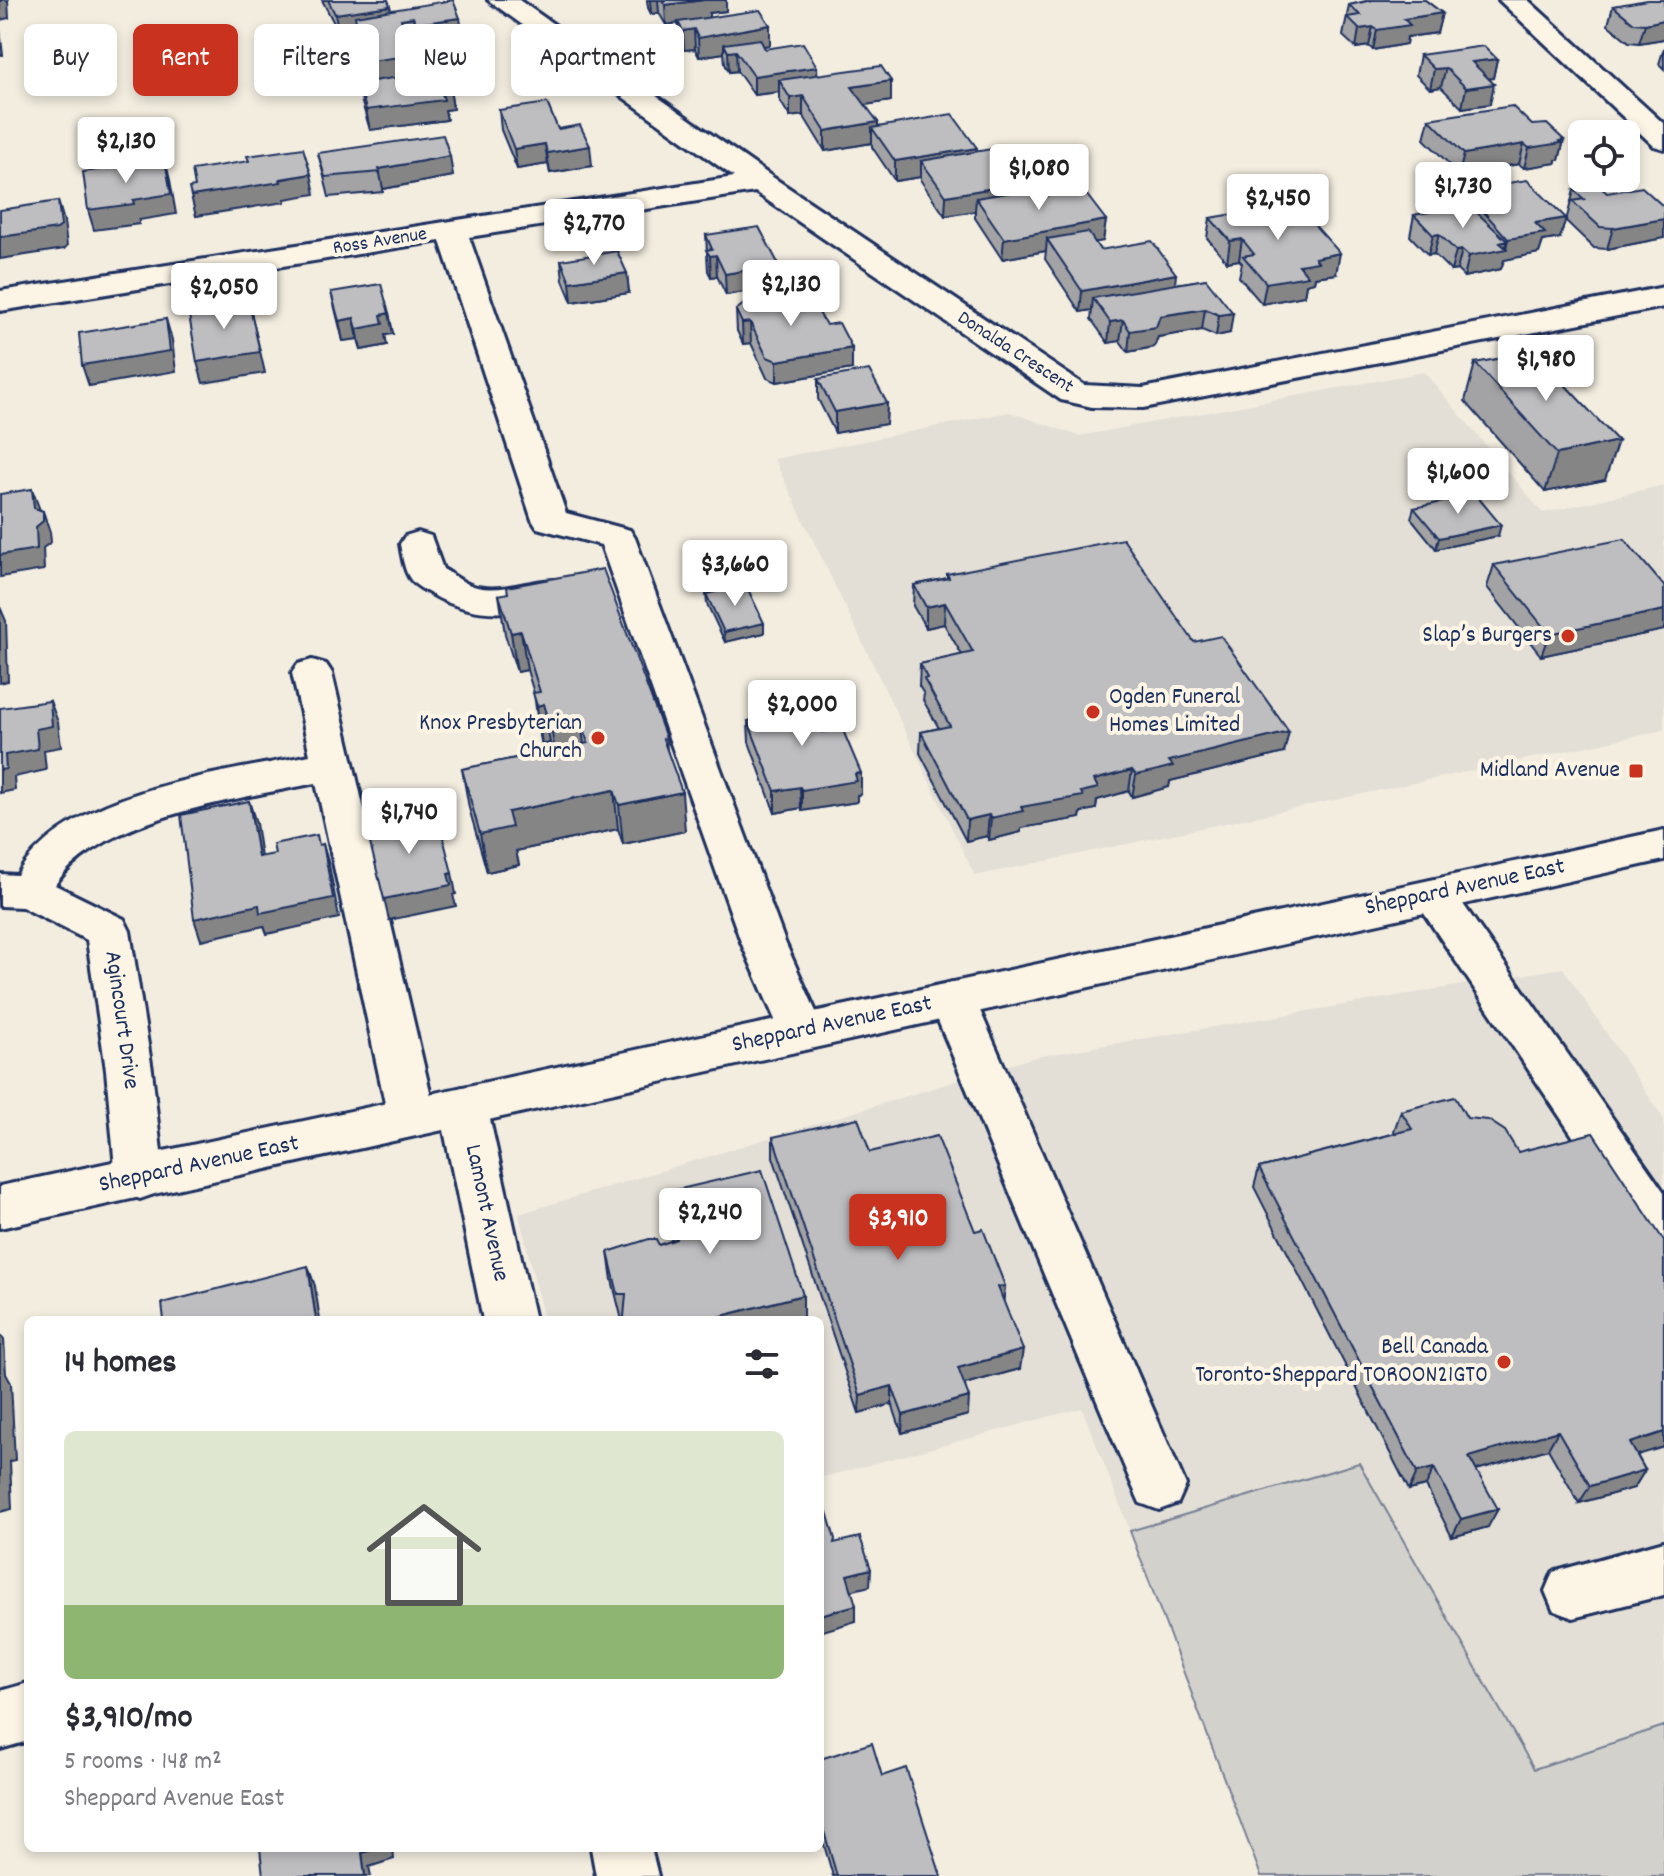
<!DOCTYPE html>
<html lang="en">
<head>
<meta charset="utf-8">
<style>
  :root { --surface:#fff; --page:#f2f2f3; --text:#2b2b33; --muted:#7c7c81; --accent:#c8321e }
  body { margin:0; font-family:Dekko,sans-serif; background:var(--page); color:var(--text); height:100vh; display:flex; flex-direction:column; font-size:30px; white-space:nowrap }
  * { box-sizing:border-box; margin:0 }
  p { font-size:26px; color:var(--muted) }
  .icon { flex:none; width:44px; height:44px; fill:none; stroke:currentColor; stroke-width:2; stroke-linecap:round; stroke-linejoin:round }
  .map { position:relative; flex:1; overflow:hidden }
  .details { position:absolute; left:24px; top:1316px; width:800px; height:536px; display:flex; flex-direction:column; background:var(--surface); border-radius:12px; box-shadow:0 4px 12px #0003 }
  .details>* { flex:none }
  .guide { position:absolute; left:24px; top:24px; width:800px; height:72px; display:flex; gap:16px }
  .fabs { position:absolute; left:1568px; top:120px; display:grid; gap:16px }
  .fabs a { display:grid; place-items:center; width:72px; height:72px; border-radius:12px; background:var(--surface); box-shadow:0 4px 12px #0003; font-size:40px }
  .price { position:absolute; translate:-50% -68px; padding:0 18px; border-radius:8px; background:#fff; color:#222; font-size:26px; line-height:52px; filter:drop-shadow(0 2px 4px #0008) }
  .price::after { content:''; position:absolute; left:50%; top:48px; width:24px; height:18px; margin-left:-12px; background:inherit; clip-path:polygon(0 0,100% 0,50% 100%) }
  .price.selected { background:var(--accent); color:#fff }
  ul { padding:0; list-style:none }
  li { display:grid; align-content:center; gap:16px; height:424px; padding:0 40px }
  li span { display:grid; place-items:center; height:248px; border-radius:12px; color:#555 }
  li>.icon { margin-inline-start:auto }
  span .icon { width:144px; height:144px; fill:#fffc; stroke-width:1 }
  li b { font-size:34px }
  h2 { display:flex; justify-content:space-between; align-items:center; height:96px; padding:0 40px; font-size:34px }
  .pill { padding:0 28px; border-radius:12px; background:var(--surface); box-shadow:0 4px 12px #0003; font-size:28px; line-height:72px }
  .pill.selected { background:var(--accent); color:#fff }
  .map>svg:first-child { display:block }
  .built { fill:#e3dfd6 }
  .green { fill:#d3d1cc; stroke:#778095; stroke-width:2 }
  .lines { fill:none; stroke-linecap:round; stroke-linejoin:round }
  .minor-casing { stroke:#1b2f5e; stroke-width:6 }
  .major-casing { stroke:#1b2f5e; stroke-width:6 }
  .minor { fill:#fcf5e5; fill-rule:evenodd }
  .major { fill:#fcf5e5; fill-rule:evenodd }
  .wall { fill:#a3a3a5; stroke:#1b2f5e; stroke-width:2 }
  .shaded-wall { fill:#858586; stroke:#1b2f5e; stroke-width:2 }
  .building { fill:#bebec0; stroke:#1b2f5e; stroke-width:2 }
  .poi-dot { fill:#c8321e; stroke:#fcf5e5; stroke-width:3 }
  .labels { text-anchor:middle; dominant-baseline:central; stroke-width:8; stroke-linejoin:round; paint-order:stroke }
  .far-street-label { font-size:20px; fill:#1b2f5e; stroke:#fcf5e5 }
  .poi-label { font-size:24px; fill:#1b2f5e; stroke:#fcf5e5; text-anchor:end }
  .street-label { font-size:24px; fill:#1b2f5e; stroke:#fcf5e5 }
</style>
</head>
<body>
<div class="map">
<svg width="1664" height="1876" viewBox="0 0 1664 1876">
  <rect width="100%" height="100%" fill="#f3ede0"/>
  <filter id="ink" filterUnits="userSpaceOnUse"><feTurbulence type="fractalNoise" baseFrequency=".0125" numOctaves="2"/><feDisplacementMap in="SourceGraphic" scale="16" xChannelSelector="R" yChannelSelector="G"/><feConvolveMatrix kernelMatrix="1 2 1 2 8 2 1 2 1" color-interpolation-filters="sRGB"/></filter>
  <g filter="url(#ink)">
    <path class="built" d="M1424 372 1543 513 1664 485V730L975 876 774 459 1009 412 1079 436Z
      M1563 968 1664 1119V1726L1535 1769 1359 1463 1130 1531 1082 1408 820 1478V1320H544L519 1214 1035 1057Z"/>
    <path class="green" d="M1359 1463 1534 1769 1664 1726V1876H1261L1130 1531Z"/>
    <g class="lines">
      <defs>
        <path id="minor" d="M488 0H519L771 176 1084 385 1143 388 1664 287V307L1143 408 1092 407 1061 400 755 192 469 237 566 513 630 530 635 538 785 942 825 1032 818 1045 802 1050 786 1045 741 942 601 545 537 528 532 520 440 241 0 311V291L734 177Z
          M418 532 431 536 443 569C453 574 465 585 477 587 509 594 541 574 571 582L577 591 571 600C520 613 479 622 431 594 424 590 416 586 411 580 404 571 402 555 400 544L405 536Z
          M312 660 326 664 332 673 436 1117 429 1131 412 1136 395 1131 388 1117 316 783C240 799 101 816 55 885L124 919 130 931 152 1070 164 1179 157 1193 140 1199 123 1193 116 1179 106 1070 87 940 22 907 0 906V874L17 875C68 789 221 774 310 755L292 673 298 664Z
          M1434 879 1449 884 1664 1192V1253L1647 1247 1419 906 1412 895 1419 884Z
          M952 982 968 987 975 999 1186 1485 1178 1503 1159 1510 1140 1503 1132 1485 929 999 936 987Z
          M463 1087 480 1093 487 1106 535 1320H483L439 1106 446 1093Z
          M1664 1541V1595L1573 1618 1553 1610 1545 1591 1553 1572Z
          M28 1683V1741L0 1749V1691Z
          M591 1848H651L658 1876H596Z"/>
        <path id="major" d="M1499 0H1528L1664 124V149L1654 146Z
          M1664 830V860L0 1228V1186Z"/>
      </defs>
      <use href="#minor" class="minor-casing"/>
      <use href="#major" class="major-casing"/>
      <use href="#minor" class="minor"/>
      <use href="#major" class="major"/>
    </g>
    <path class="wall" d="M322 0H388L391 10 463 37 419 43 421 59 415 60 417 75 437 81 450 89 453 109 445 110 447 120 370 130 362 103 359 83H361L352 53 349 34 358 33 357 30 339 33Z
      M647 0H726V11L709 13V18L770 25V45L763 46 765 49 817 67V74L891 101 865 105 878 127 976 152 1028 190 1106 220 1103 241 1095 242 1100 250 1175 284 1206 279 1230 333 1216 336 1202 330 1158 337 1154 347 1128 352 1120 341 1108 343 1091 319 1092 310 1080 312 1045 259 1046 251 1002 259 975 218V211L945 216 921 181V177L895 181 872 147V143L825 151 803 115 790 117 779 99V92L754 95 737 71 729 72 725 64 724 53 699 57 695 49 684 50 679 41 678 23 666 25 659 13 651 14 648 8Z
      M1366 0H1425L1442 13 1437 33 1407 37 1406 44 1373 50 1369 46 1356 48 1343 36 1349 5 1366 1Z
      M1664 0V39L1639 43 1629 42 1608 25 1613 6Z
      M1664 48V69L1659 64Z
      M1420 55 1497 59 1493 78 1489 79 1490 104 1462 108 1441 87 1430 89 1416 75Z
      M499 110 558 129 592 166 550 173 548 164 517 169 501 130Z
      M1429 119 1532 125 1564 140 1559 160H1556V163L1524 168 1519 164 1459 174 1424 139Z
      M318 153 453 176 383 189V192L329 197Z
      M1480 182 1560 238 1543 241 1539 253 1504 260 1501 269 1464 277 1457 270 1451 271 1434 254 1428 255 1410 236 1414 215 1461 205 1465 191 1478 189Z
      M1574 190 1607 193 1664 207V238L1607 249 1594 248 1566 221Z
      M1210 218H1238L1336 274 1315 277 1314 282 1306 284 1304 296 1262 304 1239 277 1242 263 1239 260 1227 262 1207 238Z
      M706 235 780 286 726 295 717 276 711 277 708 271Z
      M561 260 627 273 629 293 572 302 563 280Z
      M331 292 389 313 393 334 385 335 387 345 361 350 358 339 343 341Z
      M802 308 826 325 852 369 777 382 767 378 751 343 743 344 737 331 736 310Z
      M1475 363 1605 480 1545 492 1465 401Z
      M818 379 887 403 886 424 835 433 818 399Z
      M1414 508 1498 536 1436 549 1411 518Z
      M1494 565 1664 586V630L1541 656 1487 587Z
      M947 574 1194 642 1284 753 1170 781 1169 787 1150 792 1132 797 1129 791 1097 800 1096 809 1081 812 1080 818 1021 828V832L989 840 987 836 966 841 920 753 921 732 939 728 923 700 924 694 919 686 920 664 962 655 944 624 926 628 913 606 914 585 947 578Z
      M706 594 764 623V633L725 642 707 604Z
      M499 595 666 738 667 750 685 831 623 844 618 829 516 851 519 865 487 872 469 808 462 769 552 751 550 743 542 745 539 732 534 693 527 670 517 672 505 634Z
      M762 705 808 710 861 794 857 795V802L802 811 801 808 775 813 749 742 748 721 762 718Z
      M1401 1111 1637 1455 1645 1470 1634 1488 1579 1503 1548 1449 1476 1470 1488 1527 1452 1537 1426 1486 1409 1490 1254 1187 1259 1168 1395 1133 1394 1131Z
      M773 1137 870 1152 975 1231 1005 1286 1003 1302 1020 1369 965 1384 968 1415 902 1433 892 1404 859 1413 773 1157Z
      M665 1197 803 1295V1320H622L612 1280 608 1252 659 1245 672 1241 668 1225Z
      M820 1759 882 1776 941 1876H833L820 1831Z"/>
    <path class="shaded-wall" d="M0 0H8L9 18 0 20Z
      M650 0H658L659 13 651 14Z
      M703 0H726V11L709 13V19L666 25 665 5Z
      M390 6 393 25 339 33 335 14Z
      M1442 13 1437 33 1407 37 1406 44 1373 50 1377 30 1404 19Z
      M413 17 416 37 404 38 401 19Z
      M460 18 463 37 419 43 421 59 415 60 417 75 361 83 357 63 409 41 418 39 416 24Z
      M1664 20V39L1639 43 1645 24Z
      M770 25V45L728 52 724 44V53L699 57 698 38Z
      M1373 27 1369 46 1356 48 1359 29Z
      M694 29 695 49 684 50 683 31Z
      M0 30 3 55H0Z
      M736 51 737 71 729 72 728 52Z
      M1497 59 1493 78 1467 82 1472 62Z
      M817 67 818 86 779 80V92L754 95V76Z
      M1446 68 1441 87 1430 89 1434 69Z
      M891 81V101L852 107V87Z
      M1494 84 1490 104 1462 108 1466 88Z
      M450 89 453 109 445 110 447 120 370 130 366 110 441 90Z
      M803 96V115L790 117V98Z
      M878 122V135L872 128V143L825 151V131Z
      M1564 140 1559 160H1556V163L1524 168 1529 148Z
      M545 144 548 164 517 169 514 149Z
      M1524 144 1519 164 1459 174 1464 154Z
      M590 146 592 166 550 173 547 153Z
      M977 148 975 168 921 161V177L895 181V161Z
      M450 156 453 176 383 189 379 169Z
      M165 160 170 180 176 214 139 220V224L94 230 88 210 133 200Z
      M311 174 315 194 285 199V202L196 216 191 196Z
      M1029 182 1027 202 976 198 975 211 945 216 946 196Z
      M58 201 64 221 67 246 64 249 0 259V237Z
      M1566 218 1560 238 1543 241 1539 253 1504 260 1501 269 1464 277 1469 256 1500 243 1507 241 1504 249H1506L1508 239 1535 223Z
      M1664 219V238L1607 249 1613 228Z
      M1106 220 1103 241 1054 250 1047 239 1046 251 1002 259 1004 239Z
      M1439 234 1434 254 1428 255 1433 235Z
      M1242 239 1239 260 1227 262 1230 241Z
      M1462 250 1457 270 1451 271 1456 251Z
      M1340 253 1336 274 1315 277 1314 282 1306 284 1304 296 1262 304 1266 283 1315 258Z
      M716 255 717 276 711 277 710 256Z
      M779 265 780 286 726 295 725 274Z
      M627 273 629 293 572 302 570 282Z
      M1176 274 1174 295 1093 298 1092 310 1080 312 1082 291Z
      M248 299 265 373 203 383 197 362Z
      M1205 309 1202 330 1158 337 1154 347 1128 352 1130 331 1160 316Z
      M389 313 393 334 385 335 387 345 361 350 357 329 381 315Z
      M1233 313 1230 333 1216 336 1219 315Z
      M354 318 358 339 343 341 339 321Z
      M166 319 172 340 176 371 89 386 82 365Z
      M1123 320 1120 341 1108 343 1110 322Z
      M750 322 751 343 743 344 742 323Z
      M852 348V369L777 382V361Z
      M887 403 886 424 835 433V412Z
      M1618 441 1605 480 1545 492 1557 454Z
      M32 489 40 510 43 511 50 532 51 542 43 548 44 570 0 577V555L34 508Z
      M1501 525 1498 536 1436 549 1439 538Z
      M945 603 944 624 926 628V607Z
      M0 607 6 621 8 681 0 683Z
      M1664 610V630L1541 656 1549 634Z
      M764 623V633L725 642 724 632Z
      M521 631 527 670 517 672 511 633Z
      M50 701 58 722 61 747 44 750 46 770 14 777 15 790 0 793V770L5 755Z
      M544 704 550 743 542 745 537 706Z
      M581 721 586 760 557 766 551 727Z
      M1289 732 1284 753 1170 781 1169 787 1132 797 1136 775 1169 761Z
      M1132 770 1129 791 1097 800 1096 809 1081 812 1080 818 1021 828V832L989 840 991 818 1021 807 1081 792 1094 780Z
      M861 773V794L857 795V802L802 811V790Z
      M800 787 801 808 775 813V791Z
      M614 790 618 829 516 851 519 865 487 872 480 834 508 812Z
      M682 792 685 831 623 844 619 805Z
      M249 801 256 823 264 878 258 857Z
      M989 815 987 836 966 841 967 820Z
      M323 844 329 865 339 918 267 934 264 926 201 940 194 919Z
      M452 873 456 894 453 895 456 906 389 920 384 899Z
      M308 1266 315 1286 320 1320H316Z
      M1005 1286 1003 1305 998 1287Z
      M803 1295V1320H706Z
      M0 1334 4 1340 6 1374 11 1383 15 1460 10 1461 12 1509 0 1512Z
      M1023 1350 1020 1369 957 1386 958 1368Z
      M892 1386V1404L859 1413 860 1395Z
      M969 1397 968 1415 902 1433 903 1415Z
      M1558 1431 1548 1449 1460 1475 1469 1457Z
      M1664 1432V1447L1618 1461 1630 1443Z
      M1434 1468 1426 1486 1409 1490 1417 1472Z
      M1645 1470 1634 1488 1579 1503 1590 1486Z
      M1498 1509 1488 1527 1452 1537 1461 1519Z
      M871 1569 870 1586 846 1592 847 1575Z
      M856 1605V1621L820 1632V1615Z
      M377 1848H393L394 1859 369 1867 371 1876H365L362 1853Z"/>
    <path class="building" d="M328 0H388L390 6 335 14Z
      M453 0 460 18 416 24 413 17 401 19 406 33 416 31 418 39 409 41 414 55 357 63 349 34 358 33 355 16Z
      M662 0H704L665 5Z
      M1373 0H1425L1442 13 1404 19 1410 25 1377 30 1373 27 1359 29 1347 17 1360 15 1349 5Z
      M1647 0H1664V20L1645 24 1634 23 1613 6Z
      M760 10 770 25 698 38 694 29 683 31 678 22Z
      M760 39 765 49 803 43 817 67 754 76 736 51 728 52 724 44Z
      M1484 46 1497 59 1472 62 1494 84 1466 88 1446 68 1434 69 1420 55Z
      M881 66 891 81 852 87 878 122 825 131 803 96 790 98 779 80Z
      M434 72 437 81 447 80 450 89 441 90 444 100 366 110 359 83Z
      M547 103 558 129 580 125 590 146 547 153 545 144 514 149 499 110Z
      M1512 106 1532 125 1547 124 1564 140 1559 141 1561 143 1529 148 1524 144 1464 154 1429 119Z
      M952 114 977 148 895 161 872 128Z
      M443 135 450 156 379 169 380 172 325 177 318 153Z
      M1003 147 1029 182 946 196 921 161Z
      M303 148 311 174 280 179 281 182 191 196 189 188 195 187 192 170 249 161 247 156Z
      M165 160 171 194 133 200 134 204 88 210 83 172Z
      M1502 178 1508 183 1527 180 1566 218 1535 223 1545 233 1508 239 1465 191 1485 188 1480 182Z
      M1599 186 1607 193 1642 187 1664 207V219L1613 228 1600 227 1572 201 1584 199 1574 190Z
      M1038 188 1044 196 1083 190 1106 220 1004 239 976 198Z
      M58 201 61 226 57 229 0 237V210Z
      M1468 204 1507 241 1500 243 1507 249 1469 256 1462 250 1456 251 1439 234 1433 235 1414 215Z
      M1299 208 1340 253 1315 258 1318 262 1299 265 1308 276 1266 283 1243 256 1254 254 1242 239 1230 241 1210 218 1234 214 1238 218Z
      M759 227 779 265 725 274 716 255 710 256 706 250 712 249 706 235Z
      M1088 232 1100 250 1152 241 1176 274 1082 291 1047 239Z
      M617 251 627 273 570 282 561 260Z
      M1206 279 1233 313 1219 315 1205 309 1160 316 1156 327 1130 331 1123 320 1110 322 1093 298Z
      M381 284 389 313 381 315 383 324 357 329 354 318 339 321 331 292Z
      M794 292 802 308 817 309 826 325 839 323 852 348 777 361 767 357 750 322 742 323 736 310 749 300Z
      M248 299 260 352 197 362 189 315 205 313 204 306Z
      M166 319 170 351 82 365 79 333Z
      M1534 352 1618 441 1557 454 1475 363Z
      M869 370 887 403 835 412 818 379Z
      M32 489 34 508 43 511V521L36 527 37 549 0 555V494Z
      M1476 495 1501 525 1439 538 1414 508Z
      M1123 539 1194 642 1221 636 1289 732 1169 761 1173 766 1154 771 1136 775 1132 770 1094 780 1098 788 1081 792 1083 796 1021 807 1023 811 991 818 989 815 967 820 921 732 950 726 924 679 927 678 920 664 973 652 945 603 926 607 914 585 949 578 947 574Z
      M1624 539 1664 586V610L1549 634 1494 565Z
      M603 569 666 738 663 739 682 792 619 805 614 790 508 812 512 827 480 834 462 769 588 743 581 721 551 727 544 704 537 706 533 693 540 692 521 631 511 633 499 595 508 593 507 587Z
      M746 585 764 623 724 632 706 594Z
      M802 697 808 710 812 709 822 732 842 728 861 773 855 774 857 781 802 790 800 787 775 791 748 721 766 718 762 705Z
      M50 701 52 726 36 729 38 749 5 755 6 769 0 770V708Z
      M249 801 258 857 275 854 273 844 317 835 319 845 323 844 333 898 260 913 259 905 194 919 181 815Z
      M413 815 416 826 439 821 452 873 448 874 451 885 384 899 368 835 372 834 370 824Z
      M1455 1097 1467 1118 1488 1120 1505 1131 1518 1152 1593 1133 1664 1241V1432L1630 1443 1645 1470 1590 1486 1558 1431 1469 1457 1498 1509 1461 1519 1434 1468 1417 1472 1259 1168 1412 1129 1401 1111Z
      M858 1118 870 1152 937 1136 975 1231 983 1229 1005 1286 998 1287 1023 1350 958 1368 969 1397 903 1415 892 1386 860 1395 773 1137Z
      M762 1170 803 1295 706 1320H625L624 1317 626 1294H618L608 1252 649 1239H656L659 1245 676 1239 665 1197 667 1192Z
      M308 1266 316 1320H164L162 1303Z
      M824 1502 835 1539 834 1543 860 1537 871 1569 847 1575 856 1605 820 1615V1503Z
      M872 1743 882 1776 906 1768 941 1876H837L820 1818V1759Z
      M260 1848H377L362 1853 365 1876H263Z"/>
  </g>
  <g class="poi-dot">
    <circle cx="1568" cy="636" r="8"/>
    <circle cx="1093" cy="712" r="8"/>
    <circle cx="598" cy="738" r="8"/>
    <rect x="1628" y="763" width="16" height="16" rx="4"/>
    <circle cx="1504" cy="1362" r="8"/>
  </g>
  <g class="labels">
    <g class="far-street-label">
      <text transform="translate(380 242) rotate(-9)">Ross Avenue</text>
      <text transform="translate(1015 353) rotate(33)">Donalda Crescent</text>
    </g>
    <g class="poi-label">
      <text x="1552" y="636">Slap’s Burgers</text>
      <text x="1109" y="698" text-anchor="start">Ogden Funeral<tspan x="1109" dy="28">Homes Limited</tspan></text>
      <text x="582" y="724">Knox Presbyterian<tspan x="582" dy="28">Church</tspan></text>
      <text x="1620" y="771">Midland Avenue</text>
      <text x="1488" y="1348">Bell Canada<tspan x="1488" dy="28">Toronto-Sheppard TOROON21GT0</tspan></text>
    </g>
    <g class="street-label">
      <text transform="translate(1465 888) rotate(-12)">Sheppard Avenue East</text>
      <text transform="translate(121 1020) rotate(82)">Agincourt Drive</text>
      <text transform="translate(832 1025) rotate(-12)">Sheppard Avenue East</text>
      <text transform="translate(199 1165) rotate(-12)">Sheppard Avenue East</text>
      <text transform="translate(486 1213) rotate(78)">Lamont Avenue</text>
    </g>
  </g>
</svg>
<div class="fabs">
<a><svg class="icon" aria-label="locate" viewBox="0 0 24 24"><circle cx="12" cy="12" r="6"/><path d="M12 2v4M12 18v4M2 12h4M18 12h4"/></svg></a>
</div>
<b class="price" style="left:126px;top:185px">$2,130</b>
<b class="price" style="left:1039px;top:212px">$1,080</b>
<b class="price" style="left:1463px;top:230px">$1,730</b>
<b class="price" style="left:1278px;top:242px">$2,450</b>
<b class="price" style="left:594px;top:267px">$2,770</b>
<b class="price" style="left:791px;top:328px">$2,130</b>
<b class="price" style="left:224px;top:331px">$2,050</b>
<b class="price" style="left:1546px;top:403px">$1,980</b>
<b class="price" style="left:1458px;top:516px">$1,600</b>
<b class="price" style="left:735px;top:608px">$3,660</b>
<b class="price" style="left:802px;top:748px">$2,000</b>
<b class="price" style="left:409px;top:856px">$1,740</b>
<b class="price" style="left:710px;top:1256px">$2,240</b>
<b class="price selected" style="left:898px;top:1262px">$3,910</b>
<div class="guide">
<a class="pill">Buy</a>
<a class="pill selected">Rent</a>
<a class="pill">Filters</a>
<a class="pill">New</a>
<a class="pill">Apartment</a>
</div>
<section class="details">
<h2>14 homes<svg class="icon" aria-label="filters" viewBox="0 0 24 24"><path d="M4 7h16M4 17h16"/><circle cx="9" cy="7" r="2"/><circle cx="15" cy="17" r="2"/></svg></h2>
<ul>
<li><span style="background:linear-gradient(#dfe7d0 70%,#8fb573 0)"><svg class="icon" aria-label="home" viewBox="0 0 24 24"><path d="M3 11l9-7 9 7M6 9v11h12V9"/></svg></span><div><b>$3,910/mo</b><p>5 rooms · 148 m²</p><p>Sheppard Avenue East</p></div></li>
</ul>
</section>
</div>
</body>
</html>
